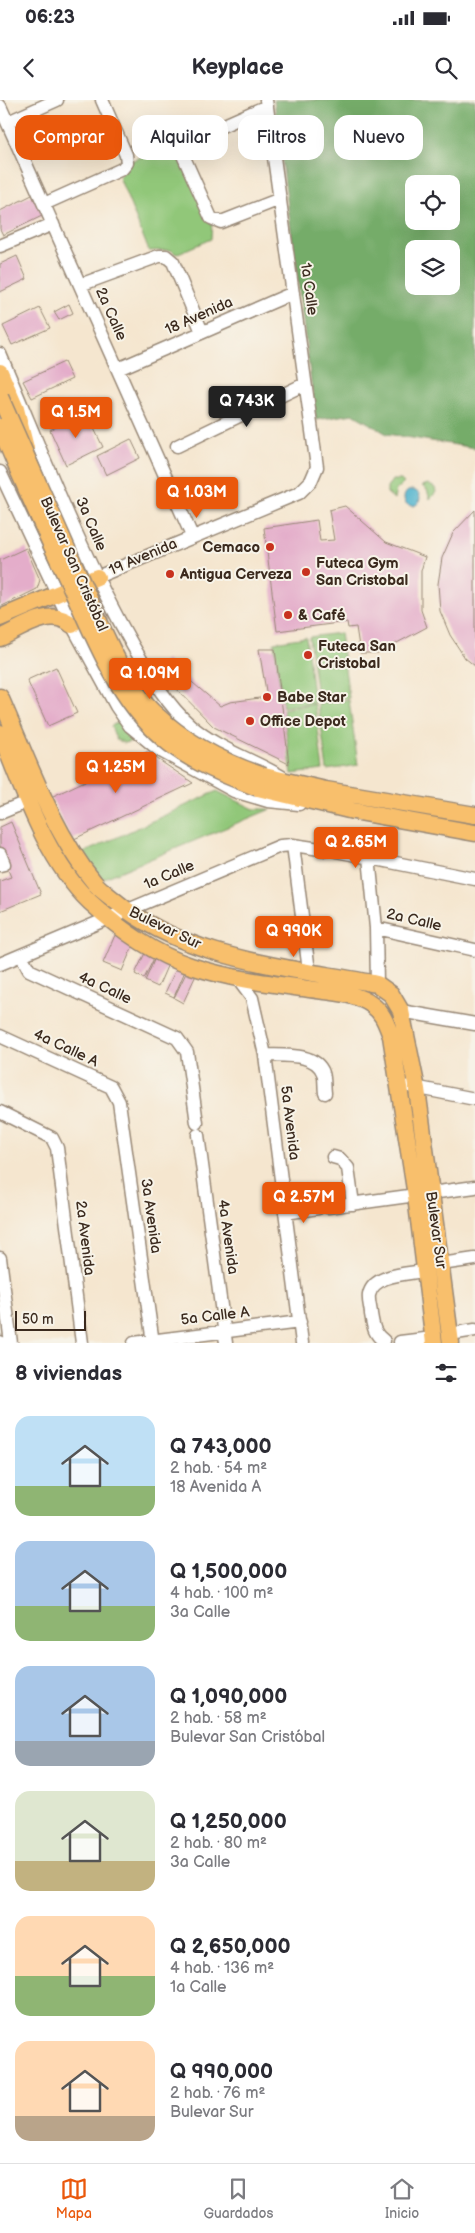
<!DOCTYPE html>
<html lang="es">
<head>
<meta charset="utf-8">
<style>
  :root { --surface:#fff; --page:#f2f2f3; --text:#2b2b33; --muted:#7c7c81; --line:#e1e1e2; --accent:#ea580c }
  body { margin:0; font-family:"Balsamiq Sans",sans-serif; background:var(--page); color:var(--text); height:100vh; display:flex; flex-direction:column; font-size:19px; white-space:nowrap }
  * { box-sizing:border-box; margin:0 }
  p { font-size:16px; color:var(--muted) }
  .icon { flex:none; width:28px; height:28px; fill:none; stroke:currentColor; stroke-width:2; stroke-linecap:round; stroke-linejoin:round }
  .map { position:relative; height:1243px; overflow:hidden }
  .details { display:flex; flex-direction:column; background:var(--surface); flex:1 }
  .details>* { flex:none }
  .top-card { position:absolute; left:15px; top:15px; width:445px; height:45px; display:flex; gap:10px }
  .buttons { position:absolute; left:405px; top:75px; display:grid; gap:10px }
  .buttons a { display:grid; place-items:center; width:55px; height:55px; border-radius:10px; background:var(--surface); box-shadow:0 5px 20px #0002; font-size:25px }
  .scale { position:absolute; left:15px; bottom:12px; width:71px; box-sizing:border-box; padding-left:5px; border:2px solid #3b2a1e; border-top:0; font-size:14px; line-height:18px; white-space:nowrap; color:#3b2a1e; -webkit-text-stroke:4px #f7f3e8; paint-order:stroke }
  .price { position:absolute; translate:-50% -42px; padding:0 11px; border-radius:5px; background:var(--accent); color:#fff; font-size:16px; line-height:32px; filter:drop-shadow(0 1px 2px #0008) }
  .price::after { content:''; position:absolute; left:50%; top:30px; width:15px; height:11px; margin-left:-8px; background:inherit; clip-path:polygon(0 0,100% 0,50% 100%) }
  .price.selected { background:#222; color:#fff }
  ul { padding:0; list-style:none }
  li { display:flex; align-items:center; gap:15px; height:125px; padding:0 15px }
  li span { display:grid; place-items:center; flex:none; width:140px; height:100px; border-radius:15px; color:#555 }
  li>.icon { margin-inline-start:auto }
  span .icon { width:60px; height:60px; fill:#fffc; stroke-width:1 }
  li b { font-size:21px }
  h2 { display:flex; justify-content:space-between; align-items:center; height:60px; padding:0 15px; font-size:21px }
  .chip { padding:0 18px; border-radius:15px; background:var(--surface); box-shadow:0 5px 20px #0002; font-size:18px; line-height:45px }
  .chip.selected { background:var(--accent); color:#fff }
  .status { display:flex; justify-content:space-between; align-items:center; height:35px; padding:0 25px; background:var(--surface); direction:ltr }
  .status svg { height:14px; fill:currentColor }
  header { display:flex; justify-content:space-between; align-items:center; height:65px; padding:0 15px; background:var(--surface); font-size:22px; font-weight:800 }
  .tabs { display:flex; justify-content:space-around; align-items:center; height:70px; border-top:1px solid var(--line); background:var(--surface); font-size:14px; color:var(--muted) }
  .tabs a { display:grid; justify-items:center; gap:2px }
  .tabs .selected { color:var(--accent) }
  .map>svg:first-child { display:block }
  .green { fill:#91c779; stroke:#66784c }
  .forest { fill:#74ac69; stroke:#586b44; fill-rule:evenodd }
  .water { fill:#4fb3ce; stroke:#456e76 }
  .building { fill:#e4adca }
  .lines { fill:none; stroke-linecap:round; stroke-linejoin:round }
  .major-tunnel { stroke:#d0c0ac; stroke-width:16; stroke-dasharray:16 8; stroke-linecap:butt }
  .minor-casing { stroke:#988876; stroke-width:15 }
  .major-casing { stroke:#988876; stroke-width:19 }
  .minor { stroke:#fff; stroke-width:12 }
  .major { stroke:#f8bf6c; stroke-width:16 }
  .major-bridge-casing { stroke:#988876; stroke-width:19; stroke-linecap:butt }
  .major-bridge { stroke:#f8bf6c; stroke-width:16 }
  .poi-dot { fill:#c8321e; stroke:#f7f3e8; stroke-width:2 }
  .labels { text-anchor:middle; dominant-baseline:central; stroke-width:4; stroke-linejoin:round; paint-order:stroke }
  .street-label { font-size:15px; fill:#3b2a1e; stroke:#f7f3e8 }
  .poi-label { font-size:15px; font-weight:bold; fill:#3b2a1e; stroke:#f7f3e8; text-anchor:start }
</style>
</head>
<body>
<div class="status"><b>06:23</b><svg viewBox="0 0 49 12"><path d="M0 12V9h3v3zM5 12V6h3v6zM10 12V3h3v9zM15 12V0h3v12zM26 1h20v11H26zM47 4h2v5h-2z"/></svg></div>
<header><svg class="icon" aria-label="back" viewBox="0 0 24 24"><path d="M15 5l-7 7 7 7"/></svg>Keyplace<svg class="icon" aria-label="search" viewBox="0 0 24 24"><circle cx="10" cy="10" r="6"/><path d="M15 15l6 6"/></svg></header>
<div class="map">
<svg width="475" height="1243" viewBox="0 0 475 1243">
  <rect width="100%" height="100%" fill="#f7f3e8"/>
  <filter id="ink" filterUnits="userSpaceOnUse"><feTurbulence type="fractalNoise" baseFrequency=".02" numOctaves="2"/><feDisplacementMap in="SourceGraphic" scale="10" xChannelSelector="R" yChannelSelector="G"/><feConvolveMatrix kernelMatrix="1 2 1 2 8 2 1 2 1" color-interpolation-filters="sRGB"/></filter>
  <filter id="wash" filterUnits="userSpaceOnUse"><feTurbulence type="fractalNoise" baseFrequency=".0096" numOctaves="4" result="noise"/><feDisplacementMap in="SourceGraphic" scale="20" xChannelSelector="R" yChannelSelector="G"/><feGaussianBlur stdDeviation="1.12" result="paint"/><feColorMatrix in="noise" values="0 0 0 0 0 0 0 0 0 0 0 0 0 0 0 0 0 1.4 0 .05"/><feComposite in="paint" operator="in"/></filter>
  <g filter="url(#wash)">
    <rect width="100%" height="100%" fill="#f5e6cf"/>
    <path class="green" d="M168 47 184 56 212 123 211 139 176 154 171 150 149 151 119 77 131 61Z
      M392 380H401L404 383 396 390 394 399 387 393V388Z
      M428 384 435 388 436 392 430 399 427 390 422 386Z
      M340 533 349 598 318 603 309 537Z
      M306 537 314 603 283 607 274 542Z
      M349 600 358 665 327 670 318 604Z
      M315 604 323 670 292 674 283 609Z
      M123 620 136 636 133 641 124 643 116 639 111 626Z
      M217 691 254 709H271L102 779 81 754Z"/>
    <path class="forest" d="M274 0H475V348L387 334 353 314 316 320ZM414 84H451V121H414ZM414 149H451V186H414Z"/>
    <path class="water" d="M404 398a8 8 0 1 1 16 0a8 8 0 1 1-16 0Z"/>
    <g id="blocks">
      <path class="building" d="M34 94 44 115 3 135 0 129V111Z
        M17 156 27 179 0 192V164Z
        M69 204 73 213 59 220 54 212Z
        M40 208 50 228 12 245 3 226Z
        M64 262 72 279 32 298 23 281Z
        M86 312 103 347 66 365 50 330Z
        M131 339 140 358 106 375 97 356Z
        M345 406 386 442 425 457 421 471V510L427 527 378 553H360L356 527 348 528 347 522 277 531 264 428 317 420 320 441 334 440 329 410Z
        M475 410V566L465 558 450 535 440 511 438 484 442 458 453 433Z
        M26 448 40 480 37 489 0 507V460Z
        M259 549H275L289 664 214 627 171 583 160 567 166 560 220 606 230 602 267 597Z
        M56 567 77 613 48 626 27 580Z
        M147 652 193 683 72 740 51 697Z
        M11 722 41 794 0 811V781L11 777 0 750V727Z
        M115 835 134 843 122 871 103 863Z
        M145 853 154 858 144 879 135 874Z
        M155 858 168 864 158 887 145 881Z
        M177 867 185 871 174 897 165 893Z
        M187 871 196 875 183 903 174 898Z"/>
    </g>
  </g>
  <g filter="url(#ink)">
    <use href="#blocks" fill-opacity="0" stroke="#988876" stroke-width="1"/>
    <g class="lines">
      <path class="major-tunnel" d="M49 506C69 503 95 503 109 519"/>
      <defs>
        <path id="minor" d="M0 6 192 436
          M267 6 188 41 182 53 211 118 221 122 280 99
          M8 22 57 0
          M44 104 122 69 127 63 126 55 102 0
          M0 146 53 124
          M80 185 159 156H166L173 162 202 232
          M0 254C42 352 80 453 133 546 149 573 166 604 190 625 217 649 252 659 282 677
          M118 269 293 193
          M177 346 305 284
          M0 372 72 525 116 606 130 626 159 650 234 691 268 701 299 704
          M97 477 299 393 311 381 317 367 266 0
          M0 713 29 701
          M293 745 309 871
          M336 751 475 779
          M0 754 4 764 0 765
          M369 757 376 828 377 884
          M376 828 475 850
          M21 855 29 870 177 938 187 952 197 1023
          M0 864 280 746 293 745 327 750
          M237 878 252 898 265 955 302 1243
          M401 911 475 924
          M0 936 111 987 119 1002 153 1243
          M265 955C282 956 316 952 323 973 325 978 324 987 325 993
          M409 986 475 999
          M0 1012 52 1038 57 1048 82 1243
          M198 1035 226 1243
          M333 1057 340 1059 348 1068 353 1104
          M328 1107 475 1087
          M285 1113 318 1108
          M0 1158 11 1243
          M441 1164 475 1159
          M450 1234 475 1230
          M384 1241C374 1234 373 1226 371 1214 371 1209 368 1201 369 1195 373 1174 407 1174 423 1171
          M0 1242 2 1243
          M400 1242 433 1238
          M134 1243 300 1222"/>
        <path id="major" d="M0 272 16 309 26 348
          M0 518 97 477
          M0 538C22 528 51 506 72 525
          M0 597C27 658 52 731 94 782 99 789 107 794 114 800 185 860 289 867 377 884L391 894 401 911 417 989 451 1243
          M0 633C23 689 46 760 90 802 118 828 154 854 191 866 227 878 265 883 302 888 324 892 354 891 372 905 383 913 386 923 391 936L416 1096 434 1243
          M264 676 326 690 475 715
          M258 688 353 711 475 733"/>
      </defs>
      <use href="#minor" class="minor-casing"/>
      <use href="#major" class="major-casing"/>
      <use href="#minor" class="minor"/>
      <use href="#major" class="major"/>
      <defs>
        <path id="major-bridge" d="M0 297C28 361 56 424 84 487 100 524 125 585 153 612 186 643 222 662 264 676
          M0 327C23 382 47 437 73 491 98 546 121 606 170 644 196 664 227 676 258 688"/>
      </defs>
      <use href="#major-bridge" class="major-bridge-casing"/>
      <use href="#major-bridge" class="major-bridge"/>
    </g>
  </g>
  <g class="poi-dot">
    <circle cx="270" cy="447" r="5"/>
    <circle cx="306" cy="472" r="5"/>
    <circle cx="170" cy="474" r="5"/>
    <circle cx="288" cy="515" r="5"/>
    <circle cx="308" cy="555" r="5"/>
    <circle cx="267" cy="597" r="5"/>
    <circle cx="250" cy="621" r="5"/>
  </g>
  <g class="labels">
    <g class="street-label">
      <text transform="translate(309 189) rotate(82)">1a Calle</text>
      <text transform="translate(111 214) rotate(66)">2a Calle</text>
      <text transform="translate(199 216) rotate(-24)">18 Avenida</text>
      <text transform="translate(91 424) rotate(67)">3a Calle</text>
      <text transform="translate(143 457) rotate(-23)">19 Avenida</text>
      <text transform="translate(74 464) rotate(66)">Bulevar San Cristóbal</text>
      <text transform="translate(169 775) rotate(-23)">1a Calle</text>
      <text transform="translate(414 820) rotate(13)">2a Calle</text>
      <text transform="translate(165 828) rotate(26)">Bulevar Sur</text>
      <text transform="translate(105 888) rotate(25)">4a Calle</text>
      <text transform="translate(66 948) rotate(25)">4a Calle A</text>
      <text transform="translate(290 1023) rotate(83)">5a Avenida</text>
      <text transform="translate(151 1116) rotate(82)">3a Avenida</text>
      <text transform="translate(436 1130) rotate(82)">Bulevar Sur</text>
      <text transform="translate(228 1137) rotate(82)">4a Avenida</text>
      <text transform="translate(85 1138) rotate(83)">2a Avenida</text>
      <text transform="translate(215 1216) rotate(-7)">5a Calle A</text>
    </g>
    <g class="poi-label">
      <text x="260" y="447" text-anchor="end">Cemaco</text>
      <text x="316" y="463">Futeca Gym<tspan x="316" dy="17">San Cristobal</tspan></text>
      <text x="180" y="474">Antigua Cerveza</text>
      <text x="298" y="515">&amp; Café</text>
      <text x="318" y="546">Futeca San<tspan x="318" dy="17">Cristobal</tspan></text>
      <text x="277" y="597">Babe Star</text>
      <text x="260" y="621">Office Depot</text>
    </g>
  </g>
</svg>
<div class="buttons">
<a><svg class="icon" aria-label="locate" viewBox="0 0 24 24"><circle cx="12" cy="12" r="6"/><path d="M12 2v4M12 18v4M2 12h4M18 12h4"/></svg></a>
<a><svg class="icon" aria-label="layers" viewBox="0 0 24 24"><path d="M12 4l9 5-9 5-9-5zM3 14l9 5 9-5"/></svg></a>
</div>
<div class="scale">50 m</div>
<b class="price selected" style="left:247px;top:328px">Q 743K</b>
<b class="price" style="left:76px;top:339px">Q 1.5M</b>
<b class="price" style="left:197px;top:419px">Q 1.03M</b>
<b class="price" style="left:150px;top:600px">Q 1.09M</b>
<b class="price" style="left:116px;top:694px">Q 1.25M</b>
<b class="price" style="left:356px;top:769px">Q 2.65M</b>
<b class="price" style="left:294px;top:858px">Q 990K</b>
<b class="price" style="left:304px;top:1124px">Q 2.57M</b>
<div class="top-card">
<a class="chip selected">Comprar</a>
<a class="chip">Alquilar</a>
<a class="chip">Filtros</a>
<a class="chip">Nuevo</a>
</div>
</div>
<section class="details">
<h2>8 viviendas<svg class="icon" aria-label="filters" viewBox="0 0 24 24"><path d="M4 7h16M4 17h16"/><circle cx="9" cy="7" r="2"/><circle cx="15" cy="17" r="2"/></svg></h2>
<ul>
<li><span style="background:linear-gradient(#bfe0f5 70%,#8fb573 0)"><svg class="icon" aria-label="home" viewBox="0 0 24 24"><path d="M3 11l9-7 9 7M6 9v11h12V9"/></svg></span><div><b>Q 743,000</b><p>2 hab. · 54 m²</p><p>18 Avenida A</p></div></li>
<li><span style="background:linear-gradient(#a9c7e8 65%,#8fb573 0)"><svg class="icon" aria-label="home" viewBox="0 0 24 24"><path d="M3 11l9-7 9 7M6 9v11h12V9"/></svg></span><div><b>Q 1,500,000</b><p>4 hab. · 100 m²</p><p>3a Calle</p></div></li>
<li><span style="background:linear-gradient(#a9c7e8 75%,#9aa5b1 0)"><svg class="icon" aria-label="home" viewBox="0 0 24 24"><path d="M3 11l9-7 9 7M6 9v11h12V9"/></svg></span><div><b>Q 1,090,000</b><p>2 hab. · 58 m²</p><p>Bulevar San Cristóbal</p></div></li>
<li><span style="background:linear-gradient(#dfe7d0 70%,#c2b280 0)"><svg class="icon" aria-label="home" viewBox="0 0 24 24"><path d="M3 11l9-7 9 7M6 9v11h12V9"/></svg></span><div><b>Q 1,250,000</b><p>2 hab. · 80 m²</p><p>3a Calle</p></div></li>
<li><span style="background:linear-gradient(#ffd9b3 60%,#8fb573 0)"><svg class="icon" aria-label="home" viewBox="0 0 24 24"><path d="M3 11l9-7 9 7M6 9v11h12V9"/></svg></span><div><b>Q 2,650,000</b><p>4 hab. · 136 m²</p><p>1a Calle</p></div></li>
<li><span style="background:linear-gradient(#ffd9b3 75%,#b9a48a 0)"><svg class="icon" aria-label="home" viewBox="0 0 24 24"><path d="M3 11l9-7 9 7M6 9v11h12V9"/></svg></span><div><b>Q 990,000</b><p>2 hab. · 76 m²</p><p>Bulevar Sur</p></div></li>
</ul>
</section>
<nav class="tabs">
<a class="selected"><svg class="icon" aria-label="map" viewBox="0 0 24 24"><path d="M3 6l6-2 6 2 6-2v14l-6 2-6-2-6 2zM9 4v14M15 6v14"/></svg>Mapa</a>
<a><svg class="icon" aria-label="saved" viewBox="0 0 24 24"><path d="M7 4h10v16l-5-4-5 4z"/></svg>Guardados</a>
<a><svg class="icon" aria-label="home" viewBox="0 0 24 24"><path d="M3 11l9-7 9 7M6 9v11h12V9"/></svg>Inicio</a>
</nav>
</body>
</html>
